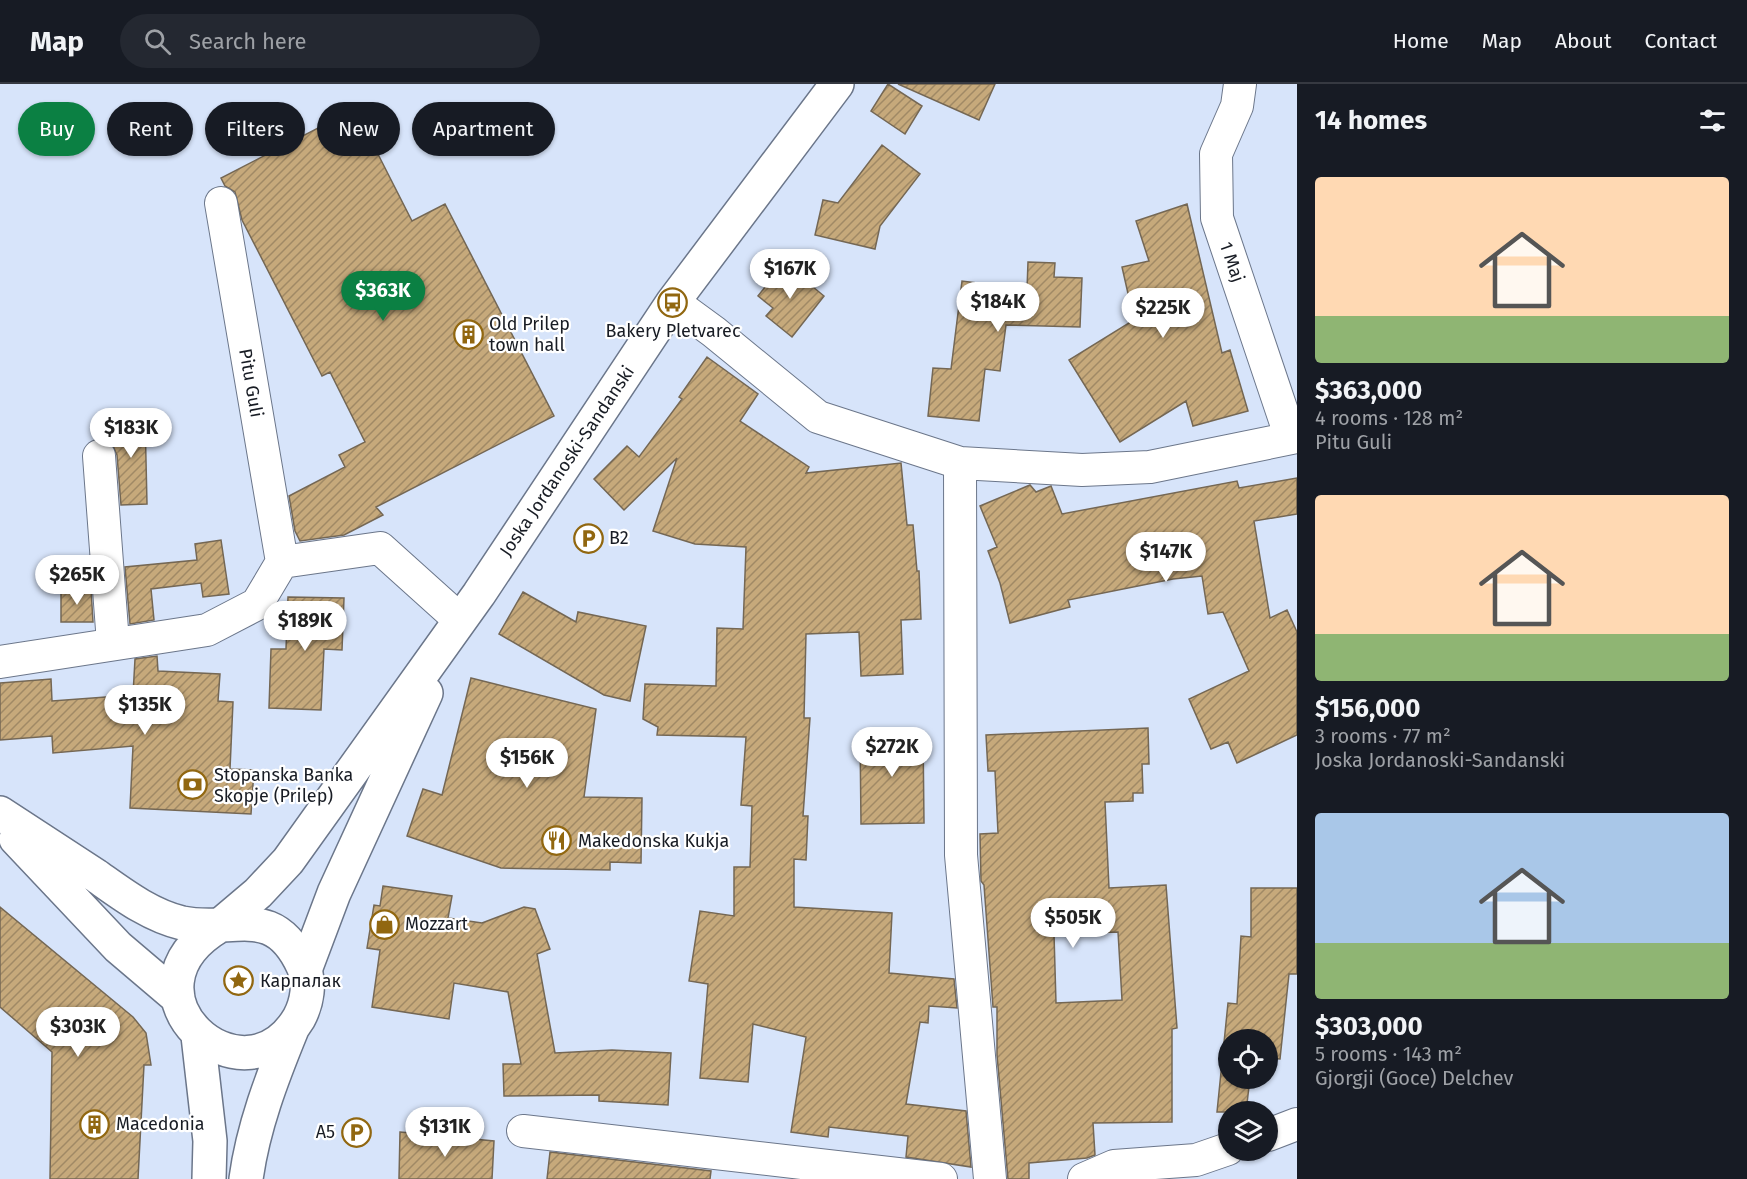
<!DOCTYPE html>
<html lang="en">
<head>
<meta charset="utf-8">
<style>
  :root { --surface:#171b24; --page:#242831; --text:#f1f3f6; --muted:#9ea1a6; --line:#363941; --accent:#0b8043 }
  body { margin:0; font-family:"Fira Sans",sans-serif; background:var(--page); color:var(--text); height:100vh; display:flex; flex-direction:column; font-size:22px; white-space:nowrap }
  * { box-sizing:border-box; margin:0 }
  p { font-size:20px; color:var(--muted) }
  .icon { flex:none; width:33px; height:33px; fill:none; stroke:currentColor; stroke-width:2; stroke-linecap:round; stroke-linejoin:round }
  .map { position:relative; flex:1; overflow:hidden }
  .details { display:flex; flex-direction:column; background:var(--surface); width:450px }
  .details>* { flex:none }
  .hud { position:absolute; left:18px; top:18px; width:570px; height:54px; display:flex; gap:12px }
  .fabs { position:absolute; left:1218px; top:945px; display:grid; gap:12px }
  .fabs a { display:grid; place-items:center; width:60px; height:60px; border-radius:50%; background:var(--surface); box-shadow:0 2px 4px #0004; font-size:30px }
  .price { position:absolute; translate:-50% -51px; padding:0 14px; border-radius:21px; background:#fff; color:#222; font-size:20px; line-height:39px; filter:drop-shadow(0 2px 3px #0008) }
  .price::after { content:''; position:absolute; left:50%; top:36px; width:18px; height:14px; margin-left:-9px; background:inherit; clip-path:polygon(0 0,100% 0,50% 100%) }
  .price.current { background:var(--accent); color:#fff }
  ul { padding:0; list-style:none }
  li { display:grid; align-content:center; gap:12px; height:318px; padding:0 18px }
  li span { display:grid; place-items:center; height:186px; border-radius:6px; color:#555 }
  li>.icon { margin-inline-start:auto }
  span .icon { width:108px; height:108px; fill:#fffc; stroke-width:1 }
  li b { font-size:26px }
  h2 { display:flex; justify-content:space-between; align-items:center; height:72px; padding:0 18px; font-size:26px }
  .chip { padding:0 21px; border-radius:27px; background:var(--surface); box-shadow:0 2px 4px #0004; font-size:21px; line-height:54px }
  .chip.current { background:var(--accent); color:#fff }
  header { display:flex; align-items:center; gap:36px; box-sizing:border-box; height:84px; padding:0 30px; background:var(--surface); border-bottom:2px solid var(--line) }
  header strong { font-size:28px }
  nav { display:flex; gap:33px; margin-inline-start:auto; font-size:21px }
  .search { width:420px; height:54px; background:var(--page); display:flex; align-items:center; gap:15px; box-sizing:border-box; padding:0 21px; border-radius:33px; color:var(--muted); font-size:22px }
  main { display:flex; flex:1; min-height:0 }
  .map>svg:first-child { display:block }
  .building { fill:url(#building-hatch); stroke:#746754; stroke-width:1.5; fill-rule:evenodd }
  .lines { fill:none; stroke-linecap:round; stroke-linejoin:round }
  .minor-casing { stroke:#6b768a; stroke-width:34 }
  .tertiary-casing { stroke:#6b768a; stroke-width:36 }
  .secondary-casing { stroke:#6b768a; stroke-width:36 }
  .minor { stroke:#fff; stroke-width:32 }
  .tertiary { stroke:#fff; stroke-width:33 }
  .secondary { stroke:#fff; stroke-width:33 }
  .labels { text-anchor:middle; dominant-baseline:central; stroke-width:4.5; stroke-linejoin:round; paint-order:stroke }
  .street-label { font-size:18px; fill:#181c24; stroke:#fff }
  .poi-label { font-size:18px; fill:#181c24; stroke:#fff; text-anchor:start }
</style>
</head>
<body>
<header>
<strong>Map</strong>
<div class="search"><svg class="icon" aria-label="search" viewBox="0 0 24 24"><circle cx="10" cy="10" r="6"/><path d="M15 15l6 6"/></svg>Search here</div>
<nav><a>Home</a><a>Map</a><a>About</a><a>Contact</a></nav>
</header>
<main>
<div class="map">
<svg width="1297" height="1095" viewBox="0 0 1297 1095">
  <defs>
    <pattern id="building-hatch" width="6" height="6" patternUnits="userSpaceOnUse" patternTransform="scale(1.5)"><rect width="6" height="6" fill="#c6a97b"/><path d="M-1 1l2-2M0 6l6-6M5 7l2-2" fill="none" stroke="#a08965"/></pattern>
  </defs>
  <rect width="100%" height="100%" fill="#d7e4fa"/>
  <path class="building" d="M888 0 922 22 905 50 871 27Z
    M898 0H995L979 36Z
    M355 25 412 137 445 120 554 332 376 423 383 431 344 451 300 457 295 447 289 412 345 383 339 371 365 358 330 288 322 292 242 136 235 108 225 102 221 94Z
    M882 61 920 90 880 142 875 165 815 151 823 116 838 119Z
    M1187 120 1222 269 1230 266 1248 327 1193 342 1186 317 1120 358 1069 276 1134 236 1122 183 1149 177 1136 137Z
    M1028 178 1055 179 1054 193 1082 194 1080 243 1006 241 1000 287 985 285 979 337 928 332 933 284 951 285 962 197 1027 205Z
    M784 179 824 212 792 253 766 232 773 224 758 212Z
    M707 273 758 310 740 337 809 383 806 389 901 379 907 441H913L917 487H919L921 535 901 536 903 590 861 592 859 548 806 550 804 634H810L803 732H808L806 776 794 775V823L892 829 889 889 954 895 957 924 929 922 928 939 920 938 906 1020 966 1027 971 1083 906 1073 908 1052 829 1043 828 1053 791 1048 806 953 753 940 748 998 700 994 708 900 689 897 700 827 734 832V783H750L752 722 741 721 746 653 657 651 658 643 643 635 645 600 716 602 717 544 743 545 746 463 695 460 653 447 677 374 624 426 594 395 627 362 639 373 682 315 679 313Z
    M145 333 147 420 121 421 117 371 112 360 111 334Z
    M1297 394V430L1254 437 1270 534 1287 526 1297 548V651L1237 679 1228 658 1211 665 1189 615 1249 587 1223 528 1208 530 1202 492 1173 495 1068 516 1070 523 1010 539 1000 499 988 467 997 463 980 422 1030 401 1036 408 1051 402 1062 430 1237 397 1239 404Z
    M221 456 229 510 203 513 201 499 151 505 154 536 130 540 125 483 197 476 195 460Z
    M61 505H91L93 538H61Z
    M523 508 576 538 578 528 646 542 630 617 604 611 499 550Z
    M288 513 344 514 342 566 324 565 321 626 269 624 271 565H286Z
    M157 572 158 587 220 590 218 617 233 618 230 685 254 686 251 730 130 724 133 662 53 669 52 652 0 656V599L51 595 52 617 133 611 135 575Z
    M471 594 596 625 584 713 642 714 641 779 610 778V786L501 784 407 752 423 705 442 711Z
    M1148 644 1149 680H1142L1143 709H1133V717L1105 718 1109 804 1166 801 1177 944 1172 945V1038L1093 1039 1095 1071 1087 1074 1029 1079V1095H1008L997 971V923H993L984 801 981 797 980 750 998 749 995 687H988L986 651ZM1118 848 1122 916 1056 919 1054 850Z
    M923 648 924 739 861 740 860 649Z
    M383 802 452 812 448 834 482 839 524 823 535 825 550 865 537 870 555 969 612 966 671 969 668 1021 599 1017V1011L504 1012 503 980H521L508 908 454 899 449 935 372 923 380 866 367 864 374 821 380 822Z
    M1251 804H1297V890H1289L1280 975 1268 974V956H1228V994H1250L1246 1028H1217L1228 919 1237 920 1241 852 1251 853Z
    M0 823 133 933 146 949 151 981H144L138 1095H50L52 968 0 923Z
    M400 1048 494 1057 492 1095H399Z
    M550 1068 711 1087 710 1095H547Z"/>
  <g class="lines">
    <defs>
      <path id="minor" d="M1240 0 1237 22 1216 70 1217 134 1291 354
        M221 119 282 478
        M673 218 714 248 818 333 960 379 1082 386 1150 383 1297 353
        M99 372 113 559
        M960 379 961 771 990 1095
        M0 578 207 546 257 520 282 478 380 464 460 536
        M523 1047 941 1095
        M1268 1051 1297 1040
        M1084 1095 1114 1082 1196 1076 1228 1065"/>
      <path id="tertiary" d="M219 842 258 809 288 777 479 510 673 218 837 0
        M305 886 334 809 426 609"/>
      <path id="secondary" d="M0 729C32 750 63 770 95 791 122 810 149 831 182 839 233 850 273 817 303 882 311 898 307 919 299 934 243 1028 109 908 219 842
        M16 755 118 863 178 914
        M198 952 210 1057 209 1095
        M246 1095C253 1043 272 994 292 945"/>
    </defs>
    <use href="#minor" class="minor-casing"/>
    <use href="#tertiary" class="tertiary-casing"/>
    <use href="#secondary" class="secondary-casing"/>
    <use href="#minor" class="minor"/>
    <use href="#tertiary" class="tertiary"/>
    <use href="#secondary" class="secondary"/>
  </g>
  <defs>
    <symbol id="bus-ring" viewBox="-11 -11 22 22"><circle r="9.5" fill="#fff" stroke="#916710" stroke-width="1.5"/><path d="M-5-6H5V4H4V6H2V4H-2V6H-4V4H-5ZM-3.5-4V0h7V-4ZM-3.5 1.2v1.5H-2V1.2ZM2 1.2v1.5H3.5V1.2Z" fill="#916710"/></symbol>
    <symbol id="building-ring" viewBox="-11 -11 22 22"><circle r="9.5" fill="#fff" stroke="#916710" stroke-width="1.5"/><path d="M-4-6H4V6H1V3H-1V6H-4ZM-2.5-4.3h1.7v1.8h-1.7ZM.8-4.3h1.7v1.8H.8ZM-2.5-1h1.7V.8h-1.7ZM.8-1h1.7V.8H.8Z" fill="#916710"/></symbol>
    <symbol id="parking-ring" viewBox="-11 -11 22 22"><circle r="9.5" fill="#fff" stroke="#916710" stroke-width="1.5"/><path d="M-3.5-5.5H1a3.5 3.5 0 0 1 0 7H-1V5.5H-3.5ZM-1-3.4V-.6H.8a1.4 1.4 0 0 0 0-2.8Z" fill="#916710"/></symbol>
    <symbol id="bank-ring" viewBox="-11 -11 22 22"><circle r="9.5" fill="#fff" stroke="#916710" stroke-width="1.5"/><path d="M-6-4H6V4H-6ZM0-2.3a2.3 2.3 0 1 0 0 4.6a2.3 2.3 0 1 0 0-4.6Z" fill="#916710"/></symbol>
    <symbol id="restaurant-ring" viewBox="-11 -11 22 22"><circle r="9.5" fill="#fff" stroke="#916710" stroke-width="1.5"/><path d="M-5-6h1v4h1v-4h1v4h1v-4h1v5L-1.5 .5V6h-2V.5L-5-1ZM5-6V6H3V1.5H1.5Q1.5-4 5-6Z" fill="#916710"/></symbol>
    <symbol id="shop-ring" viewBox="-11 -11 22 22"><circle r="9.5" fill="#fff" stroke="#916710" stroke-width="1.5"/><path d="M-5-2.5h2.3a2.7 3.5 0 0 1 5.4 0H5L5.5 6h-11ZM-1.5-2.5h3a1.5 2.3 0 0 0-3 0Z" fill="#916710"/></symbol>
    <symbol id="sight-ring" viewBox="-11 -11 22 22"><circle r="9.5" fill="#fff" stroke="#916710" stroke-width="1.5"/><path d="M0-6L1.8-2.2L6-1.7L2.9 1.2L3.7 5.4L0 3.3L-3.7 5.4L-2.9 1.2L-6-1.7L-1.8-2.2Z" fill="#916710"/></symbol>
  </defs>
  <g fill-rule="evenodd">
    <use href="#bus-ring" x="656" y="202" width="33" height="33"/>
    <use href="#building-ring" x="452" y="234" width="33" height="33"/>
    <use href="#parking-ring" x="572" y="438" width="33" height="33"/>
    <use href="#bank-ring" x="176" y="684" width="33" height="33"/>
    <use href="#restaurant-ring" x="540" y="740" width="33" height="33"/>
    <use href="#shop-ring" x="368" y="824" width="33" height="33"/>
    <use href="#sight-ring" x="222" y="880" width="33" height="33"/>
    <use href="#building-ring" x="78" y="1024" width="33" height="33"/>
    <use href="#parking-ring" x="340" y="1032" width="33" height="33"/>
  </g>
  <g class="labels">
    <g class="street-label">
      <text transform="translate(1232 178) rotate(71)">1 Maj</text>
      <text transform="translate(251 299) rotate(80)">Pitu Guli</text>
      <text transform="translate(567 377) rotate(-56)">Joska Jordanoski-Sandanski</text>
    </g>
    <g class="poi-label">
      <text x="489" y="240">Old Prilep<tspan x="489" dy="21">town hall</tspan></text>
      <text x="673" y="247" text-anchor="middle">Bakery Pletvarec</text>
      <text x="609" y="454">B2</text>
      <text x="214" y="691">Stopanska Banka<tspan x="214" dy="21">Skopje (Prilep)</tspan></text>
      <text x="578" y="757">Makedonska Kukja</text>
      <text x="405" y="840">Mozzart</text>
      <text x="260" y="897">Карпалак</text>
      <text x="116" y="1040">Macedonia</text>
      <text x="335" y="1048" text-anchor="end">A5</text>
    </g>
  </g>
</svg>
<div class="fabs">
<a><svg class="icon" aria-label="locate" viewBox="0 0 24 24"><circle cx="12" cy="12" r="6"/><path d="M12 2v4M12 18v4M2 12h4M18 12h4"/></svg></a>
<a><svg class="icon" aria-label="layers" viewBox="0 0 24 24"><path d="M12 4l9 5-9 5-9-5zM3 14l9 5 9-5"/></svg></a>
</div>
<b class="price" style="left:790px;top:216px">$167K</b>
<b class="price current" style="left:383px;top:238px">$363K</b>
<b class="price" style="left:998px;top:249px">$184K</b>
<b class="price" style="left:1163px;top:255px">$225K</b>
<b class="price" style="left:131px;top:375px">$183K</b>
<b class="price" style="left:1166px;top:499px">$147K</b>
<b class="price" style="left:77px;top:522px">$265K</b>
<b class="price" style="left:305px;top:568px">$189K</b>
<b class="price" style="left:145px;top:652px">$135K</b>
<b class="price" style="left:892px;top:694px">$272K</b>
<b class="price" style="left:527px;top:705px">$156K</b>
<b class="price" style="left:1073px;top:865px">$505K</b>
<b class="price" style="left:78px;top:974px">$303K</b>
<b class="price" style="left:445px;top:1074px">$131K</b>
<div class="hud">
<a class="chip current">Buy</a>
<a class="chip">Rent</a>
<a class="chip">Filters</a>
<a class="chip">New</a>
<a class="chip">Apartment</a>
</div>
</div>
<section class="details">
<h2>14 homes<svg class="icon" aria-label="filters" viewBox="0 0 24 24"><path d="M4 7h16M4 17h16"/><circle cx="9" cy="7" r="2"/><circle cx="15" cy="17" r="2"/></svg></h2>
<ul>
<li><span style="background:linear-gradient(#ffd9b3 75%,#8fb573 0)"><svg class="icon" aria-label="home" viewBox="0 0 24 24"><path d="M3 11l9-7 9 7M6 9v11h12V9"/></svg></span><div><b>$363,000</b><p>4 rooms · 128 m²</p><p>Pitu Guli</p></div></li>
<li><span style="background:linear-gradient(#ffd9b3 75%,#8fb573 0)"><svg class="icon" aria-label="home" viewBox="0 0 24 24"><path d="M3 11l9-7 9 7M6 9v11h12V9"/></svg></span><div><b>$156,000</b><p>3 rooms · 77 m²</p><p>Joska Jordanoski-Sandanski</p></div></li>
<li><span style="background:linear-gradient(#a9c7e8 70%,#8fb573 0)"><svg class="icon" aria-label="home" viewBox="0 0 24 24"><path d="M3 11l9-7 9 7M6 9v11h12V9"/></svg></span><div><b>$303,000</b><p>5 rooms · 143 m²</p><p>Gjorgji (Goce) Delchev</p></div></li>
</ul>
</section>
</main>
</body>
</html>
